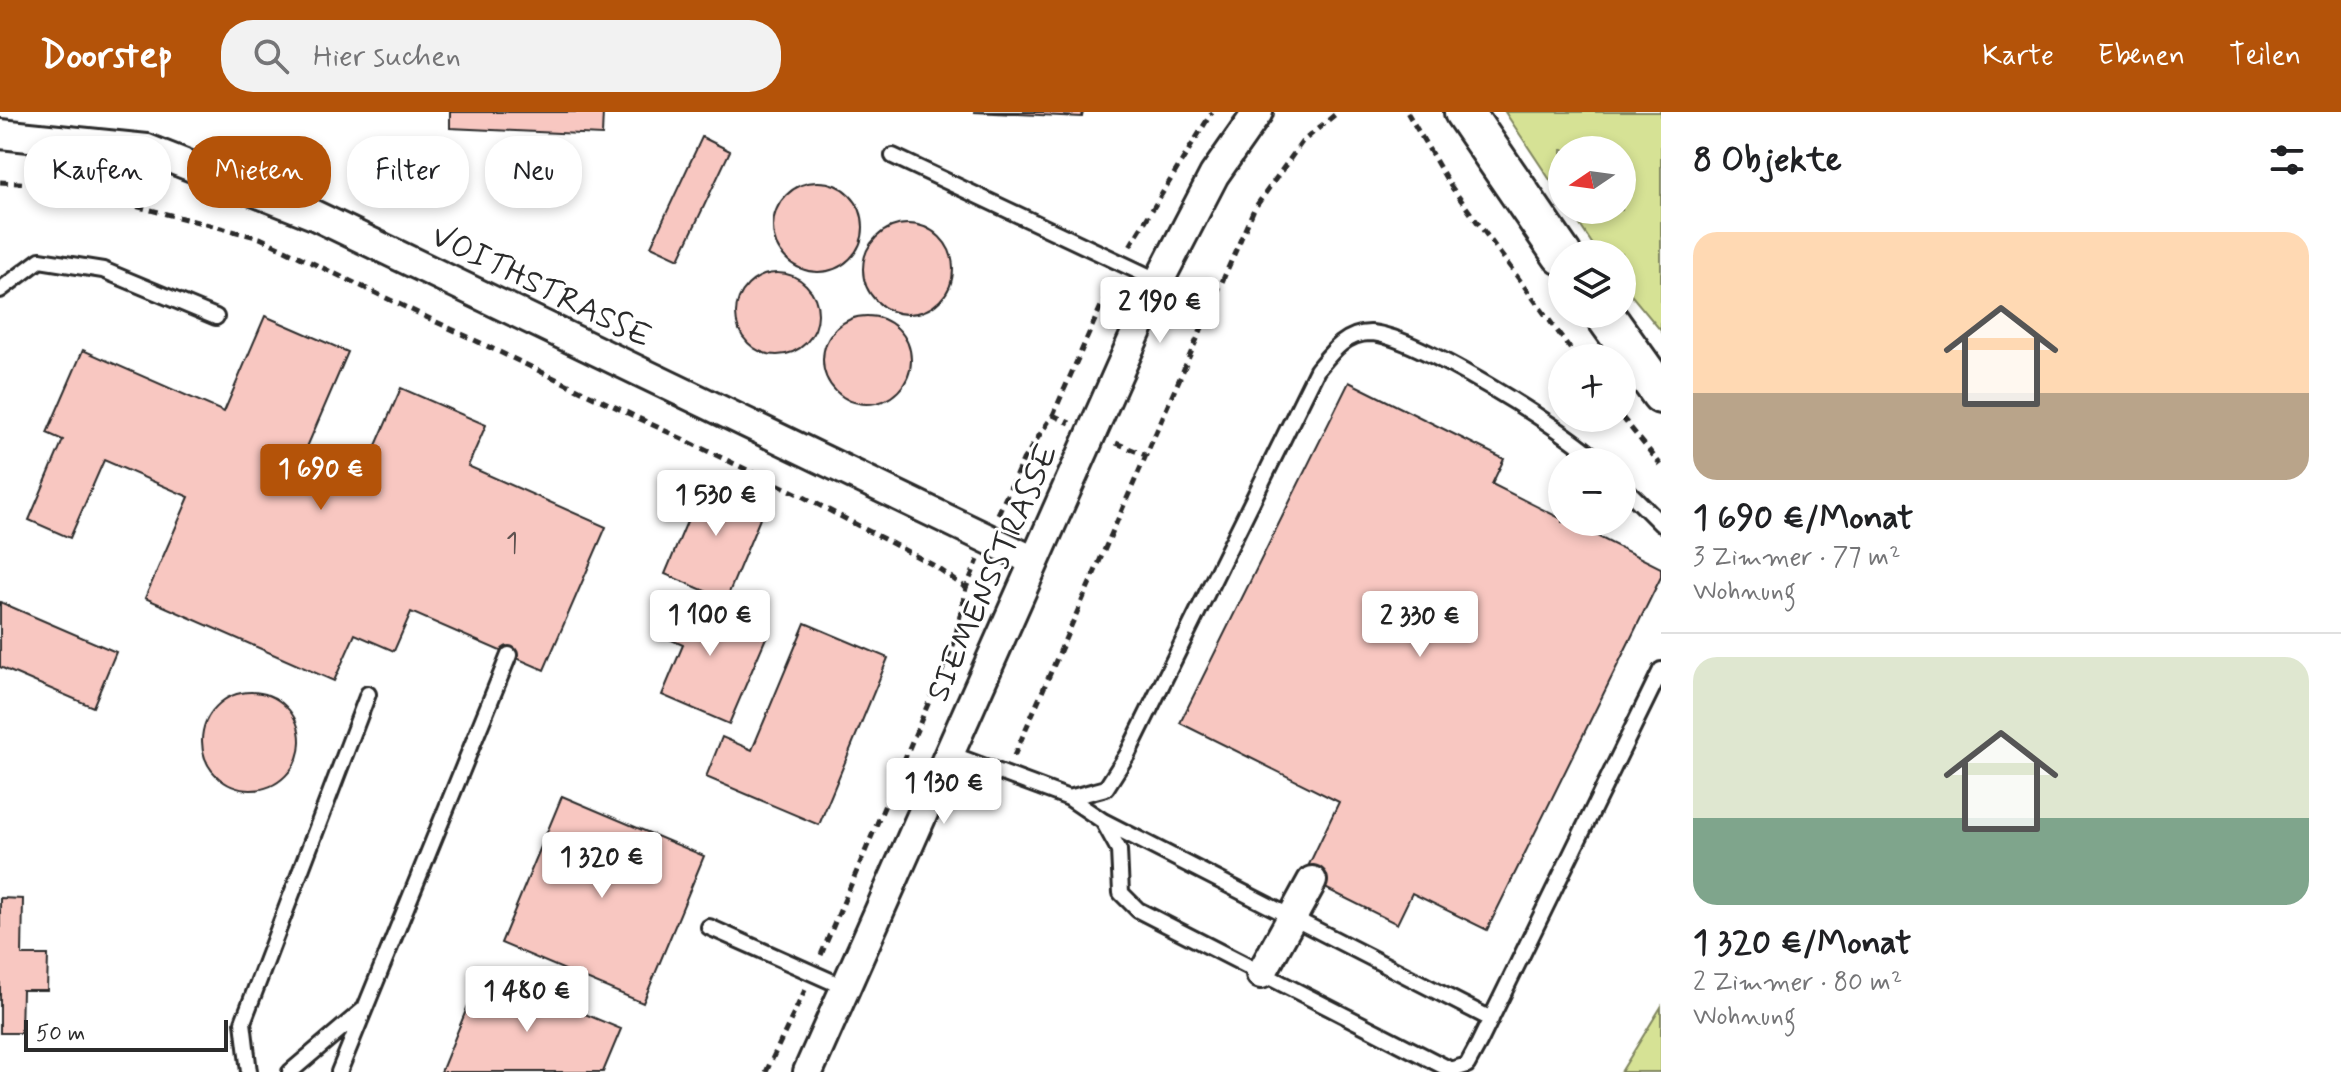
<!DOCTYPE html>
<html lang="de">
<head>
<meta charset="utf-8">
<style>
  :root { --surface:#fff; --page:#f2f2f2; --text:#202124; --muted:#757577; --line:#e0e0e0; --accent:#b45309 }
  body { margin:0; font-family:Mynerve,sans-serif; background:var(--page); color:var(--text); height:100vh; display:flex; flex-direction:column; font-size:30px; white-space:nowrap }
  * { box-sizing:border-box; margin:0 }
  p { font-size:26px; color:var(--muted) }
  .icon { flex:none; width:44px; height:44px; fill:none; stroke:currentColor; stroke-width:2; stroke-linecap:round; stroke-linejoin:round }
  .map { position:relative; flex:1; overflow:hidden }
  .details { display:flex; flex-direction:column; background:var(--surface); width:680px }
  .details>* { flex:none }
  .guide { position:absolute; left:24px; top:24px; width:760px; height:72px; display:flex; gap:16px }
  .needle { width:52px; rotate:257deg }
  .controls { position:absolute; left:1548px; top:24px; display:grid; gap:16px }
  .controls a { display:grid; place-items:center; width:88px; height:88px; border-radius:50%; background:var(--surface); box-shadow:0 4px 12px #0003; font-size:40px }
  .scale { position:absolute; left:24px; bottom:20px; width:204px; box-sizing:border-box; padding-left:8px; border:4px solid #2b2b2b; border-top:0; font-size:22px; line-height:28px; white-space:nowrap; color:#2b2b2b; -webkit-text-stroke:6px #fff; paint-order:stroke }
  .price { position:absolute; translate:-50% -68px; padding:0 18px; border-radius:8px; background:#fff; color:#222; font-size:26px; line-height:52px; filter:drop-shadow(0 2px 4px #0008) }
  .price::after { content:''; position:absolute; left:50%; top:48px; width:24px; height:18px; margin-left:-12px; background:inherit; clip-path:polygon(0 0,100% 0,50% 100%) }
  .price.on { background:var(--accent); color:#fff }
  ul { padding:0; list-style:none }
  li { display:grid; align-content:center; gap:16px; height:424px; padding:0 32px }
  li+li { border-top:2px solid var(--line) }
  li span { display:grid; place-items:center; height:248px; border-radius:24px; color:#555 }
  li>.icon { margin-inline-start:auto }
  span .icon { width:144px; height:144px; fill:#fffc; stroke-width:1 }
  li b { font-size:34px }
  h2 { display:flex; justify-content:space-between; align-items:center; height:96px; padding:0 32px; font-size:34px }
  .chip { padding:0 28px; border-radius:32px; background:var(--surface); box-shadow:0 4px 12px #0003; font-size:28px; line-height:72px }
  .chip.on { background:var(--accent); color:#fff }
  header { display:flex; align-items:center; gap:48px; box-sizing:border-box; height:112px; padding:0 40px; background:var(--accent); color:#fff }
  header strong { font-size:38px }
  nav { display:flex; gap:44px; margin-inline-start:auto; font-size:28px }
  .search { width:560px; height:72px; background:var(--page); display:flex; align-items:center; gap:20px; box-sizing:border-box; padding:0 28px; border-radius:32px; color:var(--muted); font-size:30px }
  main { display:flex; flex:1; min-height:0 }
  .map>svg:first-child { display:block }
  .green { fill:#d6e295; stroke:#808660; stroke-width:2 }
  .building { fill:#f8c7c1; stroke:#2b2b2b; stroke-width:2 }
  .lines { fill:none; stroke-linecap:round; stroke-linejoin:round }
  .lane-casing { stroke:#2b2b2b; stroke-width:20 }
  .street-casing { stroke:#2b2b2b; stroke-width:34 }
  .secondary-casing { stroke:#2b2b2b; stroke-width:44 }
  .path { stroke:#2b2b2b; stroke-width:5; stroke-dasharray:8 6; stroke-linecap:butt }
  .lane { stroke:#fff; stroke-width:14 }
  .street { stroke:#fff; stroke-width:28 }
  .secondary { stroke:#fff; stroke-width:38 }
  .labels { text-anchor:middle; dominant-baseline:central; stroke-width:6; stroke-linejoin:round; paint-order:stroke }
  .number-label { font-size:28px; fill:#5e5250 }
  .street-label { font-size:32px; fill:#2b2b2b; stroke:#fff }
</style>
</head>
<body>
<header>
<strong>Doorstep</strong>
<div class="search"><svg class="icon" aria-label="search" viewBox="0 0 24 24"><circle cx="10" cy="10" r="6"/><path d="M15 15l6 6"/></svg>Hier suchen</div>
<nav><a>Karte</a><a>Ebenen</a><a>Teilen</a></nav>
</header>
<main>
<div class="map">
<svg width="1661" height="960" viewBox="0 0 1661 960">
  <rect width="100%" height="100%" fill="#fff"/>
  <filter id="ink" filterUnits="userSpaceOnUse"><feTurbulence type="fractalNoise" baseFrequency=".0125" numOctaves="2"/><feDisplacementMap in="SourceGraphic" scale="16" xChannelSelector="R" yChannelSelector="G"/><feConvolveMatrix kernelMatrix="1 2 1 2 8 2 1 2 1" color-interpolation-filters="sRGB"/></filter>
  <g filter="url(#ink)">
    <path class="green" d="M1505 0H1661V219L1622 172V142H1599L1570 98H1622V38H1562V86Z
      M1661 895V960H1621Z"/>
    <path class="building" d="M450 0H603L602 23 450 16Z
      M973 0H1083L1082 5Z
      M702 25 730 39 679 147 651 134Z
      M773 115a45 45 0 1 1 90 0a45 45 0 1 1-90 0Z
      M863 157a45 45 0 1 1 90 0a45 45 0 1 1-90 0Z
      M736 202a41 41 0 1 1 82 0a41 41 0 1 1-82 0Z
      M265 204 348 240 307 335 364 361 401 276 486 313 468 354 606 415 544 558 411 500 394 539 355 522 334 569 145 486 189 385 104 348 70 426 29 408 63 328 47 321 83 238 224 300Z
      M823 248a44 44 0 1 1 88 0a44 44 0 1 1-88 0Z
      M1349 270 1504 347 1492 372 1562 407V410H1569L1661 456V465L1487 818 1412 781 1397 812 1303 765 1339 690 1180 611Z
      M706 364 767 390 726 488 665 462Z
      M678 483 768 521 729 612 662 583 683 533 660 523Z
      M0 490 116 540 93 595 0 555Z
      M805 511 888 546 819 713 706 665 722 625 752 638Z
      M202 629a49 49 0 1 1 98 0a49 49 0 1 1-98 0Z
      M562 684 704 744 643 891 501 831Z
      M0 786 23 787 22 843H48L47 878H22L21 921H0Z
      M482 859 621 917 603 960H441Z"/>
    <g class="lines">
      <defs>
        <path id="lane" d="M893 44 1159 169
          M0 178 40 148 103 158 216 205
          M1622 373 1661 412
          M948 641 1069 686 1106 676 1127 643 1317 258C1331 241 1345 221 1370 221 1413 222 1567 318 1599 350
          M1069 686 1103 709 1491 907
          M1103 709 1119 738 1121 781 1138 798 1451 958 1467 953 1479 931 1661 558
          M709 815 844 875
          M249 960 243 910 368 582
          M290 960 363 898
          M339 960 509 543"/>
        <path id="street" d="M0 22 147 37 314 103 1034 449
          M1261 862 1312 769
          M808 960 1159 169 1214 63 1258 0"/>
        <path id="secondary" d="M1464 0 1562 143
          M1604 202 1661 282"/>
      </defs>
      <use href="#lane" class="lane-casing"/>
      <use href="#street" class="street-casing"/>
      <use href="#secondary" class="secondary-casing"/>
      <path class="path" d="M1407 0 1450 73 1577 246
        M0 70 53 73 260 126 798 382 935 454 966 476
        M1130 134 1212 0
        M1053 303 1070 311
        M1622 305 1661 353
        M1116 331 1145 343
        M998 402 1023 348 1053 303 1113 167
        M1014 644 1254 97 1302 30 1338 0
        M821 843 954 531 966 476 978 448
        M766 960 805 878"/>
      <use href="#lane" class="lane"/>
      <use href="#street" class="street"/>
      <use href="#secondary" class="secondary"/>
    </g>
  </g>
  <g class="labels">
    <g class="number-label">
      <text x="512" y="432">1</text>
    </g>
    <g class="street-label">
      <text transform="translate(541 175) rotate(26)">VOITHSTRASSE</text>
      <text transform="translate(993 461) rotate(-66)">SIEMENSSTRASSE</text>
    </g>
  </g>
</svg>
<div class="controls">
<a><svg class="needle" viewBox="-14 -14 28 28"><path d="M0-13l5 13h-10z" fill="#e53935"/><path d="M0 13l5-13h-10z" fill="#757577"/></svg></a>
<a><svg class="icon" aria-label="layers" viewBox="0 0 24 24"><path d="M12 4l9 5-9 5-9-5zM3 14l9 5 9-5"/></svg></a>
<a>+</a>
<a>−</a>
</div>
<div class="scale">50 m</div>
<b class="price" style="left:1160px;top:233px">2 190 €</b>
<b class="price on" style="left:321px;top:400px">1 690 €</b>
<b class="price" style="left:716px;top:426px">1 530 €</b>
<b class="price" style="left:710px;top:546px">1 100 €</b>
<b class="price" style="left:1420px;top:547px">2 330 €</b>
<b class="price" style="left:944px;top:714px">1 130 €</b>
<b class="price" style="left:602px;top:788px">1 320 €</b>
<b class="price" style="left:527px;top:922px">1 480 €</b>
<div class="guide">
<a class="chip">Kaufen</a>
<a class="chip on">Mieten</a>
<a class="chip">Filter</a>
<a class="chip">Neu</a>
</div>
</div>
<section class="details">
<h2>8 Objekte<svg class="icon" aria-label="filters" viewBox="0 0 24 24"><path d="M4 7h16M4 17h16"/><circle cx="9" cy="7" r="2"/><circle cx="15" cy="17" r="2"/></svg></h2>
<ul>
<li><span style="background:linear-gradient(#ffd9b3 65%,#b9a48a 0)"><svg class="icon" aria-label="home" viewBox="0 0 24 24"><path d="M3 11l9-7 9 7M6 9v11h12V9"/></svg></span><div><b>1 690 €/Monat</b><p>3 Zimmer · 77 m²</p><p>Wohnung</p></div></li>
<li><span style="background:linear-gradient(#dfe7d0 65%,#7fa58c 0)"><svg class="icon" aria-label="home" viewBox="0 0 24 24"><path d="M3 11l9-7 9 7M6 9v11h12V9"/></svg></span><div><b>1 320 €/Monat</b><p>2 Zimmer · 80 m²</p><p>Wohnung</p></div></li>
</ul>
</section>
</main>
</body>
</html>
